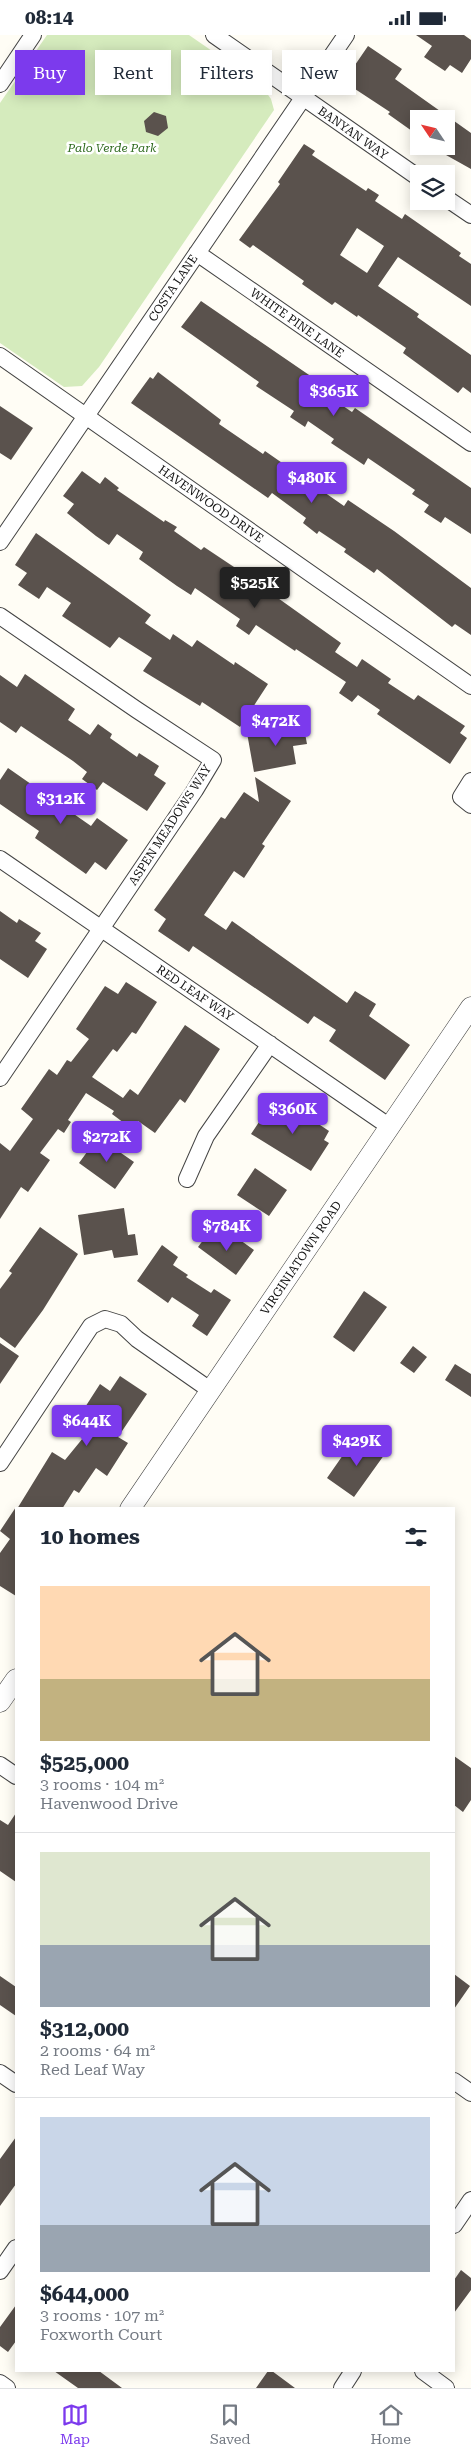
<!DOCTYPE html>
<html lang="en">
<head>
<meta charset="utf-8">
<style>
  :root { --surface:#fff; --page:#f6f6f7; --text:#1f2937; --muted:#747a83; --line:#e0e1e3; --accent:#7c3aed }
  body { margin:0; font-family:"Roboto Serif",serif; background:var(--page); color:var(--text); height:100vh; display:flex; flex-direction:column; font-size:19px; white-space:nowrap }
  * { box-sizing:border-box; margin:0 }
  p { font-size:16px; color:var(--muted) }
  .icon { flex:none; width:28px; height:28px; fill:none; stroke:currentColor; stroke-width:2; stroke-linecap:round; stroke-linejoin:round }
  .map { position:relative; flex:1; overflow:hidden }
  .sheet { position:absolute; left:15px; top:1472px; width:440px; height:865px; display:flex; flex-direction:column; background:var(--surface); border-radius:0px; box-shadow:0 2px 12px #0003 }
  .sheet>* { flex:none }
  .guide { position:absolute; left:15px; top:15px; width:441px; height:45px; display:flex; gap:10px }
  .needle { width:32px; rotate:305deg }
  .fabs { position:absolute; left:410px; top:75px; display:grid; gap:10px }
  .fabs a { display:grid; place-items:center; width:45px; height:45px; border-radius:0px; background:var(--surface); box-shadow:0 2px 12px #0003; font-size:25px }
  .price { position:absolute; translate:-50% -42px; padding:0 11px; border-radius:5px; background:var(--accent); color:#fff; font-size:16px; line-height:32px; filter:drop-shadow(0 1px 2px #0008) }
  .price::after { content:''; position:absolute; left:50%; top:30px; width:15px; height:11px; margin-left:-8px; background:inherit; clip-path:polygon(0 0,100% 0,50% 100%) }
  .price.active { background:#222; color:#fff }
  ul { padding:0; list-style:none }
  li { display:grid; align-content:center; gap:10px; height:265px; padding:0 25px }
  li+li { border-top:1px solid var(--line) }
  li span { display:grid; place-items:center; height:155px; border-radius:0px; color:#555 }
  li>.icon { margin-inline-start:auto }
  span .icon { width:90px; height:90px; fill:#fffc; stroke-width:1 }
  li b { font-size:21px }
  h2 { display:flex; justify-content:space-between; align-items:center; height:60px; padding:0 25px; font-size:21px }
  .tag { padding:0 18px; border-radius:0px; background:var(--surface); box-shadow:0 2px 12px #0003; font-size:18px; line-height:45px }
  .tag.active { background:var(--accent); color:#fff }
  .status { display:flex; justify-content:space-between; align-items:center; height:35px; padding:0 25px; background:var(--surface); direction:ltr }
  .status svg { height:14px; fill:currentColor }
  .dock { display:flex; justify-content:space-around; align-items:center; height:70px; border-top:1px solid var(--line); background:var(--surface); font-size:14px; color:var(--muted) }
  .dock a { display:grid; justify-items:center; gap:2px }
  .dock .active { color:var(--accent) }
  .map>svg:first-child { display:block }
  .green { fill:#d5ebbd }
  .building { fill:#5a524d; fill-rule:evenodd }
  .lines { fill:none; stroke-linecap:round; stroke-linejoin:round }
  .minor-casing { stroke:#444; stroke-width:18 }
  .tertiary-casing { stroke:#444; stroke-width:21 }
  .minor { stroke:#fff; stroke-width:16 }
  .tertiary { stroke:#fff; stroke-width:20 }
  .labels { text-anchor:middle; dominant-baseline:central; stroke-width:5; stroke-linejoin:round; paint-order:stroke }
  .street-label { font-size:12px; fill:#111; stroke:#fff }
  .park-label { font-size:12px; font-style:italic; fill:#2f6b1f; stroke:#fff }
</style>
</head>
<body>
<div class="status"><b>08:14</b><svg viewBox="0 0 49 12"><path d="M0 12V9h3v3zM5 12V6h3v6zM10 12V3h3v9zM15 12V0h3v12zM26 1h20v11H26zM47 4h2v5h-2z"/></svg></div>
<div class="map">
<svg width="471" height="2353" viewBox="0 0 471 2353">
  <rect width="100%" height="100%" fill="#fffdf5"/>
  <path class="green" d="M47 0H189L261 50 271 64 274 75 99 332 82 351 64 352 0 308V68Z"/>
  <path class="building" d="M416 0H464L471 5V24L462 38 450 30 445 36 424 22 432 11Z
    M368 11 402 34 395 44 471 98V134L446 120V84H419V101L388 79 390 77 355 54 353 57 342 49Z
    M154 77 166 81 168 93 158 101 146 97 144 86Z
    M304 109 315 116 312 120 366 156 368 153 379 160 375 166 402 184 405 179 461 218 459 221 471 229V271L398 222 378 251 419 279 417 282 471 320V358L463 352 458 358 403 318 406 313 358 280 357 282 335 267 332 270 302 249 304 246 253 210 250 213 239 205 280 149 278 147ZM357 193 384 211 367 238 340 220Z
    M201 266 331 355 328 361 352 377 355 373 471 453V499L445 482 441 488 424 477 429 470 412 459 415 455 368 423 364 430 331 408 334 404 308 386 305 392 290 382 294 376 256 351 259 347 181 292Z
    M158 337 221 385 219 389 263 419 265 416 344 471 348 465 394 496 471 553V600L455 589 452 592 377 534 374 538 344 517 346 514 319 496 317 499 303 488 306 483 272 458 268 463 131 368 150 342 153 344Z
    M0 371 33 393 11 425 0 418Z
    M82 436 100 449 105 442 119 453 117 455 164 487 165 485 177 492 174 496 201 515 204 512 237 534 233 540 257 557 261 551 341 608 335 617 357 632 362 624 391 644 388 648 414 665 418 660 465 691 460 698 467 703 450 729 377 679 380 675 358 660 352 667 339 658 346 647 296 614 295 616 256 590 249 600 236 591 240 584 195 553 191 560 177 551 139 524 143 517 117 499 109 510 96 501 67 478 74 469 63 461Z
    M36 498 151 580 145 588 170 605 173 599 192 612 197 605 234 630 235 627 268 649 240 692 202 667 200 671 143 636 152 623 119 602 110 613 62 581 71 568 47 552 39 564 18 550 27 538 15 530Z
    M25 639 75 674 68 685 90 700 98 689 112 699 110 703 137 722 139 718 159 731 154 740 166 748 147 776 103 747 97 755 82 744 87 737 73 726 21 691 16 698 0 687V640L17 652Z
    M303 688 307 709 293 711 296 729 254 737 247 698Z
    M8 733 91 791 97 783 128 805 106 835 95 827 86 839 35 803 39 796 0 769V745Z
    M255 742 291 766 262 809 265 811 244 843 234 836 204 880 226 895 232 886 347 968 355 956 376 969 369 981 410 1010 385 1045 329 1006 336 995 314 981 308 989 193 911 189 917 158 896 166 884 154 875 221 782 225 784 244 757 259 767Z
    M0 876 17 888 19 884 41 898 35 906 47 914 28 943 0 924Z
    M126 947 157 967 136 999 132 997 117 1017 113 1014 92 1042 123 1063 130 1054 138 1060 185 990 220 1014 185 1068 180 1064 155 1098 138 1086 132 1094 112 1079 114 1076 86 1058 68 1085 71 1087 64 1098 58 1094 40 1118 50 1125 28 1157 21 1152 0 1184V1108L10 1116 33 1084 21 1074 49 1034 57 1040 67 1025 71 1027 89 1004 76 994 105 951 118 959Z
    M284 1066 329 1096 324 1105 329 1108 311 1136 251 1099 265 1078 273 1083Z
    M98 1102 134 1127 115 1154 79 1128Z
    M255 1133 287 1155 269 1181 237 1160Z
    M124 1173 128 1200 135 1199 138 1220 114 1223 112 1215 84 1220 78 1180Z
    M40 1192 78 1219 43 1275 15 1313 0 1302V1254L12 1238 9 1236Z
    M210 1196 227 1208 233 1200 254 1215 236 1240 198 1212Z
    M162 1210 178 1222 173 1230 188 1240 186 1242 211 1258 214 1254 231 1265 207 1301 192 1291 199 1280 172 1262 168 1268 137 1246Z
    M364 1256 387 1272 354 1317 333 1302Z
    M0 1308 19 1321 0 1349Z
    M413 1311 427 1322 414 1338 400 1328Z
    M455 1329 471 1339V1362L445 1345Z
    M120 1341 147 1359 118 1402 128 1408 107 1441 96 1433 79 1458 74 1455 62 1474H17L52 1417 65 1425 83 1403 71 1394 100 1349 110 1356Z
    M370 1403 387 1416 354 1462 327 1443 350 1410 360 1417Z
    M16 1472V1561L0 1551V1518L10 1504 0 1496Z
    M454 1721 471 1733V1765L463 1777 454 1770Z
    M16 1778V1847L0 1836V1785L8 1790Z
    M454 1939 470 1951 454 1974Z
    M0 1941 16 1952V1981L0 1970Z
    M16 2102V2149L0 2171V2124Z
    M461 2235 471 2243V2255L454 2278V2245Z
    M16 2270V2306L8 2317 0 2311V2292Z
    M54 2336H99L122 2353H78Z
    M268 2336H272L295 2353H256Z"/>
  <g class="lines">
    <defs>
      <path id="minor" d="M214 0 419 143
        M0 49 33 0
        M446 163 471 180
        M197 218 471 408
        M0 321 471 651
        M0 507 346 0
        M0 581 137 675 213 725 195 755 0 1043
        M471 746 461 762 471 770
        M0 824 390 1092
        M187 1144 206 1101 270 1009
        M0 1428 91 1291 105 1284 121 1289 137 1304 210 1355
        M0 1730 16 1741
        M0 2038 16 2049
        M454 2046 471 2058
        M454 2190 471 2165
        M0 2236 16 2213
        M423 2336 446 2353
        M0 2348 7 2353
        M342 2353 353 2336"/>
      <path id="tertiary" d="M130 1474 471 972
        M0 1667 16 1644"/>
    </defs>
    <use href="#minor" class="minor-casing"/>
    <use href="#tertiary" class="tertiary-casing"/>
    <use href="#minor" class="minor"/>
    <use href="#tertiary" class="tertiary"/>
  </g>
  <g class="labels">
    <g class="street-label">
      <text transform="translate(353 98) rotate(35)">BANYAN WAY</text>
      <text transform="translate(173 253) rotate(-56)">COSTA LANE</text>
      <text transform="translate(297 288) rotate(35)">WHITE PINE LANE</text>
      <text transform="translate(211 469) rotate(35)">HAVENWOOD DRIVE</text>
      <text transform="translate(170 790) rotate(-57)">ASPEN MEADOWS WAY</text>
      <text transform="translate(195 958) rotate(34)">RED LEAF WAY</text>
      <text transform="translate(301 1223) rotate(-56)">VIRGINIATOWN ROAD</text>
    </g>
    <g class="park-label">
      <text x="112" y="113">Palo Verde Park</text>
    </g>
  </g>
</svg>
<div class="fabs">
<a><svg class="needle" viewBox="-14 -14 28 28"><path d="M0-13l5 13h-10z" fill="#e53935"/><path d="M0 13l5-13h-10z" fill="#747a83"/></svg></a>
<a><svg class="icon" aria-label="layers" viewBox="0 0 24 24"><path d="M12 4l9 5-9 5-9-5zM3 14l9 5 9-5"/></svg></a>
</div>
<b class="price" style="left:334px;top:382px">$365K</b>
<b class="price" style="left:312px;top:469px">$480K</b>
<b class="price active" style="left:255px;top:574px">$525K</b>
<b class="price" style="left:276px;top:712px">$472K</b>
<b class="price" style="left:61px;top:790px">$312K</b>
<b class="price" style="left:293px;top:1100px">$360K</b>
<b class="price" style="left:107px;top:1128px">$272K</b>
<b class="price" style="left:227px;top:1217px">$784K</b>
<b class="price" style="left:87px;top:1412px">$644K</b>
<b class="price" style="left:357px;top:1432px">$429K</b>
<div class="guide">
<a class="tag active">Buy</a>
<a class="tag">Rent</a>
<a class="tag">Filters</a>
<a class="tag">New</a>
</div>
<section class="sheet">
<h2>10 homes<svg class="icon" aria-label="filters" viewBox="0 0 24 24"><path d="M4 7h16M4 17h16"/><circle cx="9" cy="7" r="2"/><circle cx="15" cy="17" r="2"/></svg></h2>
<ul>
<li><span style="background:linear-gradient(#ffd9b3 60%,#c2b280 0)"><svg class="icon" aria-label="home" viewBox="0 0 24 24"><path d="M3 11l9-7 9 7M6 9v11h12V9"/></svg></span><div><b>$525,000</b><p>3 rooms · 104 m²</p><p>Havenwood Drive</p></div></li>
<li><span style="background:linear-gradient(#dfe7d0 60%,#9aa5b1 0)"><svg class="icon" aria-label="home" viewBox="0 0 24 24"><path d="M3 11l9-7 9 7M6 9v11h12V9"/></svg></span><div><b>$312,000</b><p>2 rooms · 64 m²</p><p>Red Leaf Way</p></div></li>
<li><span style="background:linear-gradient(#c9d6e8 70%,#9aa5b1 0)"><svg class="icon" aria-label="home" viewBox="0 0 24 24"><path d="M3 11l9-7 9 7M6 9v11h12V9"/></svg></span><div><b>$644,000</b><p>3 rooms · 107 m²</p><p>Foxworth Court</p></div></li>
</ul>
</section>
</div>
<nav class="dock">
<a class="active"><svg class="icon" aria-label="map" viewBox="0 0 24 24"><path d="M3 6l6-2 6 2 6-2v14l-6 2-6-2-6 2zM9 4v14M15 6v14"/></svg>Map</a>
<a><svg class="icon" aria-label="saved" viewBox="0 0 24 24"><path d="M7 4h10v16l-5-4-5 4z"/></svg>Saved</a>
<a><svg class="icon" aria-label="home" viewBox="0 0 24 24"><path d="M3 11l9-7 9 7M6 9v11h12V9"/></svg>Home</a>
</nav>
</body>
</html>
